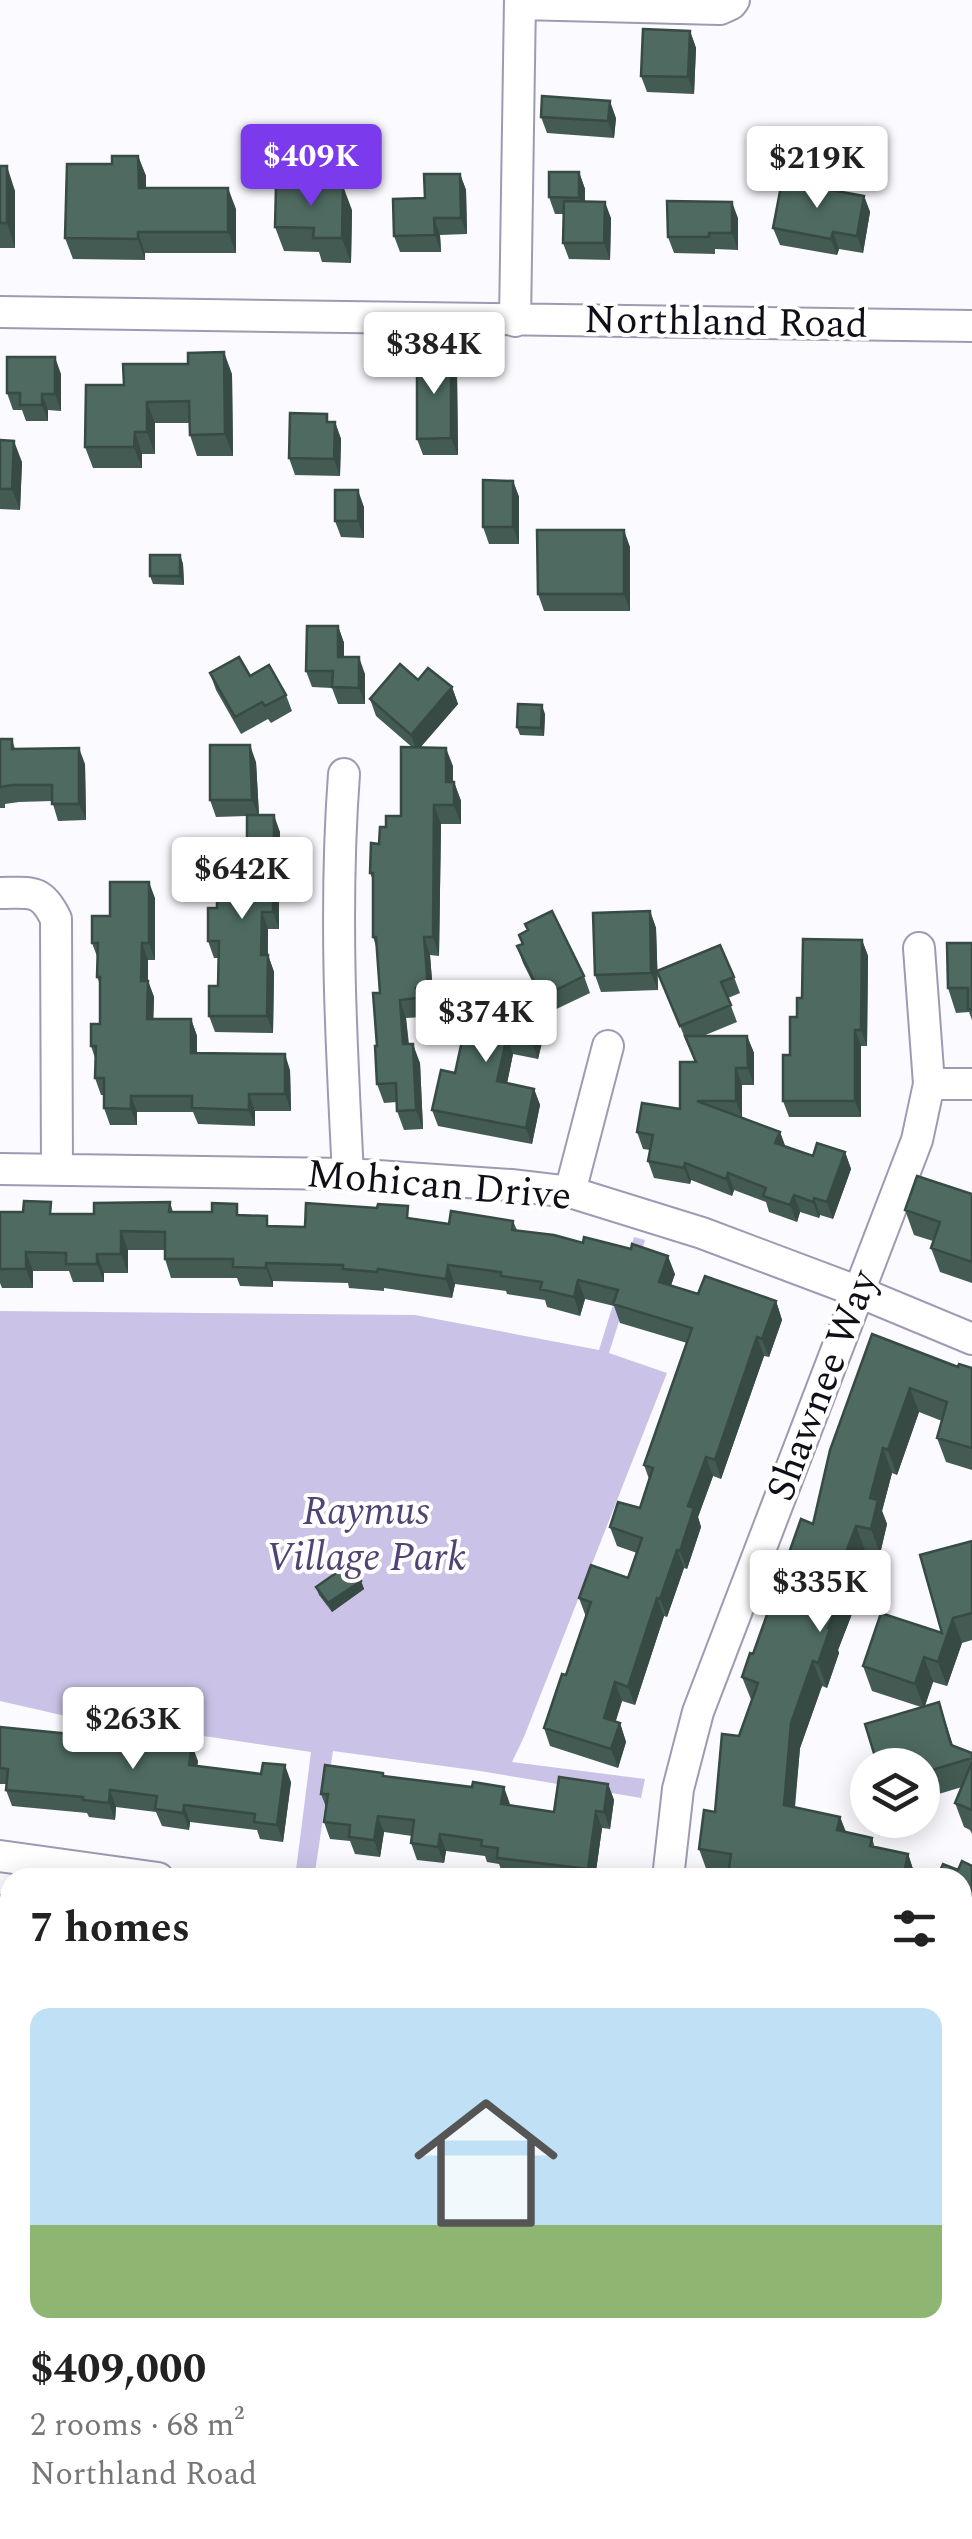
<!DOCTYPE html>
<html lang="en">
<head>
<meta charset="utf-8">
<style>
  :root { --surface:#fff; --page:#f6f6f6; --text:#222; --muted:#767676; --accent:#7c3aed }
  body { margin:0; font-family:Spectral,serif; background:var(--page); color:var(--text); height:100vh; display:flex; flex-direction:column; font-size:38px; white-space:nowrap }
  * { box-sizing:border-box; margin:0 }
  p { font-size:32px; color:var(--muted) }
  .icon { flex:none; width:55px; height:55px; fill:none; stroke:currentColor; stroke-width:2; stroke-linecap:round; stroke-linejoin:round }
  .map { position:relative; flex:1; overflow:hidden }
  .side { position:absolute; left:0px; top:1868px; width:972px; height:672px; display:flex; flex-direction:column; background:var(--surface); border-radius:30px 30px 0 0; box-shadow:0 5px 25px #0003 }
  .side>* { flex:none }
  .buttons { position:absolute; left:850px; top:1748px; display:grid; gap:20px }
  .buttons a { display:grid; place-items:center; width:90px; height:90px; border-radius:50%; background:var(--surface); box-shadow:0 5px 25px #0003; font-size:50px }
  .price { position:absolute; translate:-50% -85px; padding:0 22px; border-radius:10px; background:#fff; color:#222; font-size:32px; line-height:65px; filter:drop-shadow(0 2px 5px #0008) }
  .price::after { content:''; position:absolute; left:50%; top:60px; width:30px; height:22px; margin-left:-15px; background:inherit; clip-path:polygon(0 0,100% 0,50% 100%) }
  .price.selected { background:var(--accent); color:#fff }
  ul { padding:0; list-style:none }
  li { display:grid; align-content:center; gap:20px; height:530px; padding:0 30px }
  li span { display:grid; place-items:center; height:310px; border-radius:20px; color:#555 }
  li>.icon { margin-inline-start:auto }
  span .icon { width:180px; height:180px; fill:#fffc; stroke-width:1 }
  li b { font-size:42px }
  h2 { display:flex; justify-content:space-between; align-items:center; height:120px; padding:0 30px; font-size:42px }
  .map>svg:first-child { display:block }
  .green { fill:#cbc3e7 }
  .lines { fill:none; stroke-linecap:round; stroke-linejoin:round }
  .minor-casing { stroke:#9f9ab3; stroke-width:34 }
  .minor { stroke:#fff; stroke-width:30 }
  .wall { fill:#435b53 }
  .shaded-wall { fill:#374a44 }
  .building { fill:#4e6a61; stroke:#374a44; stroke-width:2.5 }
  .labels { text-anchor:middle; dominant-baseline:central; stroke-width:8; stroke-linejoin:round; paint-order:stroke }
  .street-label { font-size:40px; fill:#100e17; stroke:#fff }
  .park-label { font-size:40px; font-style:italic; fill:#514475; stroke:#fff }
</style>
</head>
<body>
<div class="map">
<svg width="972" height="2539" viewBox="0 0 972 2539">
  <rect width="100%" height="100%" fill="#fbfaff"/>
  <path class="green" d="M634 1237 645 1240 609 1353 667 1373 524 1737 512 1762 645 1779 641 1798 480 1771 333 1751 315 1872 296 1870 311 1752 61 1715 0 1701V1311L415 1315 599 1350Z
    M0 2038 10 2044V2389L0 2384Z
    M963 2230H972V2539H193L185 2530H962Z
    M0 2445 10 2449V2530H112L119 2539H0Z"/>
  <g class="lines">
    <defs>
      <path id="minor" d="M520 4 720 9 731 4 734 0
        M0 312 972 326
        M515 321 520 0
        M344 774C334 908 341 1041 348 1174
        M0 893C31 893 41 888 56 919L57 1170
        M929 1084H972
        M0 1169 348 1174 511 1185 570 1192 702 1233 859 1292 972 1339
        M570 1192 608 1046
        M0 1856 158 1878
        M668 1878 678 1789 698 1712 917 1140 929 1084 919 948
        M962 2032 972 2037
        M0 2415 10 2419
        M158 2530 165 2539"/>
    </defs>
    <use href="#minor" class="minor-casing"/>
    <use href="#minor" class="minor"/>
  </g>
  <path class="wall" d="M690 31 696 48 694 94 647 92 641 76Z
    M541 117 616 118 614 138 547 133Z
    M138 156 146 176V188L236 209V253H145V260L73 259 65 238 112 164Z
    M0 166 15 191V248H0Z
    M579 172 585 189V201L611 218 610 260 569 259 563 243V214H555L549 197Z
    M460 174 466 190 467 234 440 235 441 252H400L394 236 425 198Z
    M864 196 870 212 863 253 839 249 837 255 780 245 773 228Z
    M352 210 351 263 322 262 319 252 284 251 275 227Z
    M738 218V250L715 249V254L674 253 668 237Z
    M451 356 457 373 458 455H423L417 439Z
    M61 374V411L48 410V421H26L22 410H13L7 393Z
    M232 374 233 456H197L190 435 189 423H155V454H142V468H93L85 447 124 385Z
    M330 422H335L341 439 340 476 295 475 289 458Z
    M0 440 22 462 20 510 0 509Z
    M513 481 519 497V544H489L483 527Z
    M364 507V538L341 537 335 521Z
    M630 547V611H544L538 594Z
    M180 555 183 564 184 585 153 584 150 576Z
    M338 626 344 643V657L365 674V704H338L332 688 312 687 306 671Z
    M210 673 250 676 286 695 292 711 271 723 268 719 241 734 216 690Z
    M418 680 452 687 458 704 420 748 453 766V782H454L461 801V824H441L439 956 430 955 434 1006 423 1007 424 1017 406 1018 409 1044 420 1063 423 1129 404 1130 397 1111V1102L384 1103 377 1084 380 993 376 946 373 937V880L370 873 386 827 401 816 413 748 376 716 370 699Z
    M545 714 544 736 520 735 517 727Z
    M0 739H12L15 749 85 764 86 820 58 821 52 801 19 802 5 804V808H0Z
    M256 762 259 815 280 832V860L274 861V888L279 901V929H268V955L274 972 273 1033 215 1032 209 1016 218 986 219 958H214L208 941 217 908 247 840V816L216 817 210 800Z
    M155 898V960H148V981L154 997 153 1019H191L197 1036V1053L290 1070 291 1111H255V1126L198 1124 193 1112H137V1125H110L104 1108V1095H101L95 1078V1058L91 1046 100 1024V984L97 977 98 959 92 943 110 916Z
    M650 911 656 928 658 990 601 992 595 975Z
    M519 935 584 976 590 993 548 1013 523 963 517 946 522 944Z
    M862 940 868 956 867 1046H861V1117H789L783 1101 790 1055 802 998Z
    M972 943V1020L969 1012 956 1013 948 988Z
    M657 971 734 977 740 993 728 998 737 1022 703 1036H747L754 1053V1085H742V1117L780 1132 785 1147 813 1156 845 1152 851 1169 833 1219 820 1215 819 1218 800 1212 797 1222 769 1212 766 1202 734 1190 732 1196 691 1180 690 1184 654 1178 648 1161 650 1150 643 1149 637 1132 680 1109 695 1062Z
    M452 1024 545 1030 538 1059 513 1054 507 1083 534 1089 540 1105 532 1144 438 1126 432 1110 455 1073 461 1042 458 1041Z
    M972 1194V1283L940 1272 931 1248 933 1241 914 1235 905 1210Z
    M170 1202 173 1212 241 1215 271 1226 305 1227 413 1218 449 1224 513 1221 517 1230 675 1274 671 1285 698 1294 776 1301 782 1320 769 1357 764 1356 721 1479 713 1476 698 1517 701 1527 687 1569 684 1568 667 1617 664 1616 635 1705 622 1701 615 1722 620 1723 626 1742 618 1768 550 1746 544 1728 566 1675 586 1617 579 1598 628 1578 637 1553 617 1546 610 1527 640 1508 649 1479 644 1465 687 1343 620 1323 614 1306 585 1299 580 1316 547 1307 545 1300 507 1294 506 1291 455 1284 452 1298 384 1288V1291L349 1288 348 1283 273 1281V1287L240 1286 237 1278H171L165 1259V1250H128V1273H104V1282H73L69 1271H33V1288H2L0 1283V1212L94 1214Z
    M872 1334 958 1367 972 1368V1470L946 1462 937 1438 942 1421 919 1412 897 1475 892 1473 882 1511 887 1524 880 1554 865 1550 856 1573 862 1588 838 1650 839 1653 827 1688 822 1686 800 1748 795 1808 840 1817 846 1832 872 1838 875 1848 908 1854 916 1878H729L708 1874 699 1849 715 1812 752 1702 742 1677 813 1524Z
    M972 1541V1640L962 1643 947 1686 933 1682 925 1706 939 1702 953 1745 972 1753V1834L970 1830 964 1827 955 1803 962 1787 922 1799V1765H878L865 1724 921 1707 872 1691 863 1666 942 1633Z
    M361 1581 364 1589 332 1612 319 1595 316 1587Z
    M0 1727 71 1734 117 1727 120 1735 198 1761 197 1766 291 1782 283 1842 260 1839 257 1830 190 1822 189 1830 162 1826 156 1812 116 1807 115 1820 89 1817 87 1813 12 1806 6 1790V1784H0Z
    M385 1776 510 1805 554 1812 608 1784 614 1800 610 1829 602 1828 595 1878H525L503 1875 499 1864 487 1862 485 1856 446 1851 444 1863 417 1860 411 1843 412 1836 384 1832 380 1857 355 1854 350 1841 330 1839 324 1822 326 1807 321 1794Z
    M972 1866V1966L962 1961V1878L958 1870Z
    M0 1895 10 1897V1974L0 1972Z
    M962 2081 972 2091V2196L962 2186Z"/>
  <path class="shaded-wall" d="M690 31 696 48 694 94 688 77Z
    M610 101 616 118 614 138 608 121Z
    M138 156 146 176V209L139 188Z
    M7 166 15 191V248L7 223Z
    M579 172 585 189V215L579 198Z
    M460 174 466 190 467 234 461 218Z
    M343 186 352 210 351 263 342 238Z
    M228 188 236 209V253L228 232Z
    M864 196 870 212 863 253 857 236Z
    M605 202 611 218 610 260 604 243Z
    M732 202 738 218V250L732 233Z
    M434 218 440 235 441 252 435 235Z
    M138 232 145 253V260L138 239Z
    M833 232 839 249 837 255 831 239Z
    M224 352 232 374 233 456 225 434Z
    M451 356 457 373 458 455 451 438Z
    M55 357 61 374V411L55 394Z
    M42 394 48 410V421L42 405Z
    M147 402 155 423V454L147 432Z
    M335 422 341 439 340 476 334 459Z
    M135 432 142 454V468L134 447Z
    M14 441 22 462 20 510 12 489Z
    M513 481 519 497V544L513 527Z
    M358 490 364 507V538L358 521Z
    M624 530 630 547V611L624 594Z
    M180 555 183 564 184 585 180 576Z
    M338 626 344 643V674L338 657Z
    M359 657 365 674V704L359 688Z
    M452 687 458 704 417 751 411 735Z
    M542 705 545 714 544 736 541 728Z
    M250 745 256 762 259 816 252 800Z
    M79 748 85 764 86 820 79 804Z
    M446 748 453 766 452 801 446 782Z
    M454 782 461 801V824L454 805Z
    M434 805 441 824 439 956 433 937Z
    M274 815 280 832V860L274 844Z
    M268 844 274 861V888L279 901V929L273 912 268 884Z
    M149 882 155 898V960L149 943Z
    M650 911 656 928 658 990 651 973Z
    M262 912 268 929 267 972 261 955Z
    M424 937 430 955 434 1006 428 987Z
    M862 940 868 956 867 1046 861 1030Z
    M142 943 148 960 147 997 141 981Z
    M268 955 274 972 273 1033 267 1016Z
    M148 981 154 997 153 1036 147 1019Z
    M416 988 423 1007 424 1017 417 998Z
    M400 1000 406 1018 410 1063 403 1044Z
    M539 1013 545 1030 538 1059 532 1043Z
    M191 1019 197 1036V1069L191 1053Z
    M855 1030 861 1046V1117L855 1101Z
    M747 1036 754 1053V1085L748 1068Z
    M507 1037 513 1054 504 1098 497 1081Z
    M413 1044 420 1063 423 1129 416 1110Z
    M285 1054 290 1070 291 1111 285 1094Z
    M736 1068 742 1085V1117L736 1101Z
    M534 1089 540 1105 532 1144 526 1128Z
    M249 1094 255 1111V1126L249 1110Z
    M131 1096 137 1112V1125L131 1109Z
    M780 1132 786 1148 775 1143Z
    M845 1152 851 1169 833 1219 827 1202Z
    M685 1163 691 1180 690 1184 684 1168Z
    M728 1173 734 1190 732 1196 726 1179Z
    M794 1195 800 1212 797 1222 790 1205Z
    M814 1198 820 1215 819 1218 813 1202Z
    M121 1231 128 1250V1273L121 1254Z
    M26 1252 33 1271V1288L26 1269Z
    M97 1254 104 1273V1282L97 1264Z
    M668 1256 675 1274 666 1300 659 1282Z
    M266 1263 273 1281V1287L266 1268Z
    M448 1265 455 1284 452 1298 446 1279Z
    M578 1280 585 1299 580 1316 574 1297Z
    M776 1301 782 1320 769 1357 762 1339Z
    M757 1337 764 1356 721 1479 715 1460Z
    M910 1388 919 1412 897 1475 888 1450Z
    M883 1448 892 1473 882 1511 887 1524 880 1554 871 1529 870 1498Z
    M706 1457 713 1476 698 1517 701 1527 687 1569 680 1551 688 1506Z
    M856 1526 865 1550 856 1573 862 1588 838 1650 839 1653 827 1688 818 1663 828 1628 843 1560Z
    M677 1550 684 1568 667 1617 660 1599Z
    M361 1581 364 1589 332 1612 328 1603Z
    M657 1598 664 1616 635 1705 628 1687Z
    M953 1618 962 1643 947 1686 938 1662Z
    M924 1657 933 1682 924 1708 915 1684Z
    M813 1661 822 1686 800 1748 792 1830 784 1805 791 1723Z
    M615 1682 622 1701 611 1737 604 1718Z
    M620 1723 626 1742 618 1768 611 1749Z
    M192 1745 198 1761 195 1782 189 1765Z
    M285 1765 291 1782 283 1842 277 1825Z
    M608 1784 614 1800 610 1829 604 1812Z
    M504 1787 510 1804 507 1820 501 1804Z
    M110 1790 116 1807 115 1820 109 1803Z
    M184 1805 190 1822 189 1830 183 1813Z
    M596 1811 602 1828 595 1878H591L588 1869Z
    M378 1816 384 1832 380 1857 374 1840Z
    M840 1817 849 1841 837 1830Z
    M440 1834 446 1851 444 1863 438 1847Z
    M908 1854 916 1878H903Z"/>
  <path class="building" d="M643 29 690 31 688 77 641 76Z
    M542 96 610 101 608 121 541 117Z
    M112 156H138L139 188H228V232H138V239L65 238 67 164H112Z
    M0 166H7V223H0Z
    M549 172H579V198L549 197Z
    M424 174H460L461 218H434L435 235 394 236 393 199 425 198Z
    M782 181 864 196 857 236 833 232 831 239 773 228Z
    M276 186H343L342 238H313L314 228 275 227Z
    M564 201 605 202 604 243H563Z
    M667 201 732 202V233H709V237H668Z
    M224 352 225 434 190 435 189 401 147 402V432H135L134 447H85L86 385H124L123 364H188V353Z
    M417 356H451V438L417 439Z
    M7 357H55V394H42V405H20V393H7Z
    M290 413 327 414V422H335L334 459 289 458Z
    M0 440 14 441 12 489H0Z
    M483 480 513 481V527H483Z
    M335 490H358V521H335Z
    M537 530H624V594H538Z
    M150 555H180V576H150Z
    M307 626H338V657H359V688L332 687 333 671H306Z
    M239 657 250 676 269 665 286 695 265 706 262 702 235 717 210 673Z
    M400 664 418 680 428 668 452 687 411 735 370 699Z
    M518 704 542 705 541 728 517 727Z
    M0 739H12V749L79 748V804H52V785H12L0 787Z
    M210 745H250L252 800H210Z
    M401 747 446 748V782H454V805H434L433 937H424L428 987 416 988 417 998 400 1000 403 1044H413L416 1110 397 1111 396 1083 377 1084 375 1046H377L373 993H380L376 937H373V873H370L371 843 379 844 380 827H386V816H401Z
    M247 815H274V844H268V884L273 885V912H262L261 955H268L267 1016H209V986H218L219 941H208V908H217V840H247Z
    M110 882H149V943H142L141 981H148L147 1019H191V1053L285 1054V1094H249V1110L192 1108V1096H131V1109L104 1108V1078H95L96 1046H91V1024H100V977H97L98 943H92V916H110Z
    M552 911 584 976 542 997 517 946 523 944 519 935 528 930 525 924Z
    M650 911 651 973 595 975 593 913Z
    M803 939 862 940 861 1030H855V1101H783V1055H790V1017H797V998H802Z
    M947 943H972V1009H968V988H948Z
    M720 945 734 977 721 982 731 1005 680 1026 657 971Z
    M458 996 539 1013 532 1043 507 1037 497 1081 534 1089 526 1128 432 1110 441 1070 455 1073 465 1027 452 1024Z
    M685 1036H747L748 1068H736V1101H697L780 1132 775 1143 813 1156 817 1143 845 1152 827 1202 814 1198 813 1202 794 1195 790 1205 763 1196 766 1188 728 1173 726 1179 685 1163 684 1168 648 1161 653 1135 637 1132 642 1103 680 1109V1062H696Z
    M917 1176 972 1194V1262L931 1248 940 1222 905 1210Z
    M24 1201 51 1202 50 1214H94V1203L170 1202 169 1212H212V1203L237 1204V1215L267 1216V1226L305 1227 306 1203 377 1208 378 1204 408 1206 407 1218 449 1224 451 1211 513 1221 512 1230 554 1235 583 1243 584 1237 631 1249 632 1244 668 1256 659 1282 698 1294 705 1276 776 1301 762 1339 757 1337 715 1460 706 1457 688 1506 694 1508 680 1551 677 1550 660 1599 657 1598 628 1687 615 1682 604 1718 620 1723 611 1749 544 1728 562 1674 566 1675 591 1602 579 1598 591 1565 628 1578 642 1538 610 1527 618 1502 640 1508 653 1468 644 1465 692 1328 613 1304 618 1290 578 1280 574 1297 540 1289 542 1282 501 1276V1272L448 1265 446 1279 378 1269 377 1272 343 1269V1265L266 1263V1268L233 1267V1259H165V1232L121 1231V1254H97V1264H66V1253L26 1252V1269H0V1212H23Z
    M872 1334 958 1367 959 1364 972 1368V1448L937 1438 947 1402 910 1388 888 1450 883 1448 870 1498 878 1500 871 1529 856 1526 843 1560 853 1564 828 1628 830 1629 818 1663 813 1661 791 1723 784 1805 840 1817 837 1830 872 1838 870 1846 908 1854 903 1878H782L757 1873 756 1878 728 1876 731 1854 699 1849 704 1810 715 1812 722 1734 739 1736 758 1683 742 1677 750 1653 753 1654 801 1519 813 1524 830 1450Z
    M972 1541V1613L953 1618 938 1662 924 1657 915 1684 863 1666 881 1613 942 1633 920 1555Z
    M349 1564 361 1581 328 1603 316 1587Z
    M939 1702 951 1745 972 1753V1758L922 1773V1765H909L906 1754 877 1763 865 1724Z
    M79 1723 117 1727 116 1735 192 1745 189 1765 261 1774 263 1763 285 1765 277 1825 254 1822 255 1814 184 1805 183 1813 155 1809 157 1796 110 1790 109 1803 83 1800V1797L6 1790 8 1769 0 1768V1727L71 1734V1731L79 1732Z
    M972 1762V1810L955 1803Z
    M325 1765 383 1773V1776L472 1787 473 1782 504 1787 501 1804 554 1812 559 1777 608 1784 604 1812 596 1811 588 1869 497 1858 498 1848 481 1846 482 1840 440 1834 438 1847 411 1843 414 1820 378 1816 374 1840 349 1837 350 1825 324 1822 328 1794H321Z
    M962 1861 972 1866V1946L962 1942V1878H937L943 1864 958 1870Z
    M0 1895 10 1897V1958L0 1956Z
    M962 2081 972 2091V2182L962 2171Z"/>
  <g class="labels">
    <g class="street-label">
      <text transform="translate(726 323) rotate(1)">Northland Road</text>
      <text transform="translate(439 1186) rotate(5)">Mohican Drive</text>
      <text transform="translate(823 1386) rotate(-69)">Shawnee Way</text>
    </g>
    <g class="park-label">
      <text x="366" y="1512">Raymus<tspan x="366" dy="46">Village Park</tspan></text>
    </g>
  </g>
</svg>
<div class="buttons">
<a><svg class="icon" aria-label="layers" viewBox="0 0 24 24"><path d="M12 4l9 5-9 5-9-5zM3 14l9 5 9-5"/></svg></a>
</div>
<b class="price selected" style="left:311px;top:209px">$409K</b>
<b class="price" style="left:817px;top:211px">$219K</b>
<b class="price" style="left:434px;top:397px">$384K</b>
<b class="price" style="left:242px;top:922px">$642K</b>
<b class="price" style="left:486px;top:1065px">$374K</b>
<b class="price" style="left:820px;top:1635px">$335K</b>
<b class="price" style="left:133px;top:1772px">$263K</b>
<section class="side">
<h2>7 homes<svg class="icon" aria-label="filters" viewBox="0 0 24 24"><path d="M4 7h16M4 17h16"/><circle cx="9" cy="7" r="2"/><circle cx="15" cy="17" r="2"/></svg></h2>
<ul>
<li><span style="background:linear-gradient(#bfe0f5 70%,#8fb573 0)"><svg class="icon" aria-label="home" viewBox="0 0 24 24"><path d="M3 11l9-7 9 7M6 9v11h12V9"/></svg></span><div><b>$409,000</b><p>2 rooms · 68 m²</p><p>Northland Road</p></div></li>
</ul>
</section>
</div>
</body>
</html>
